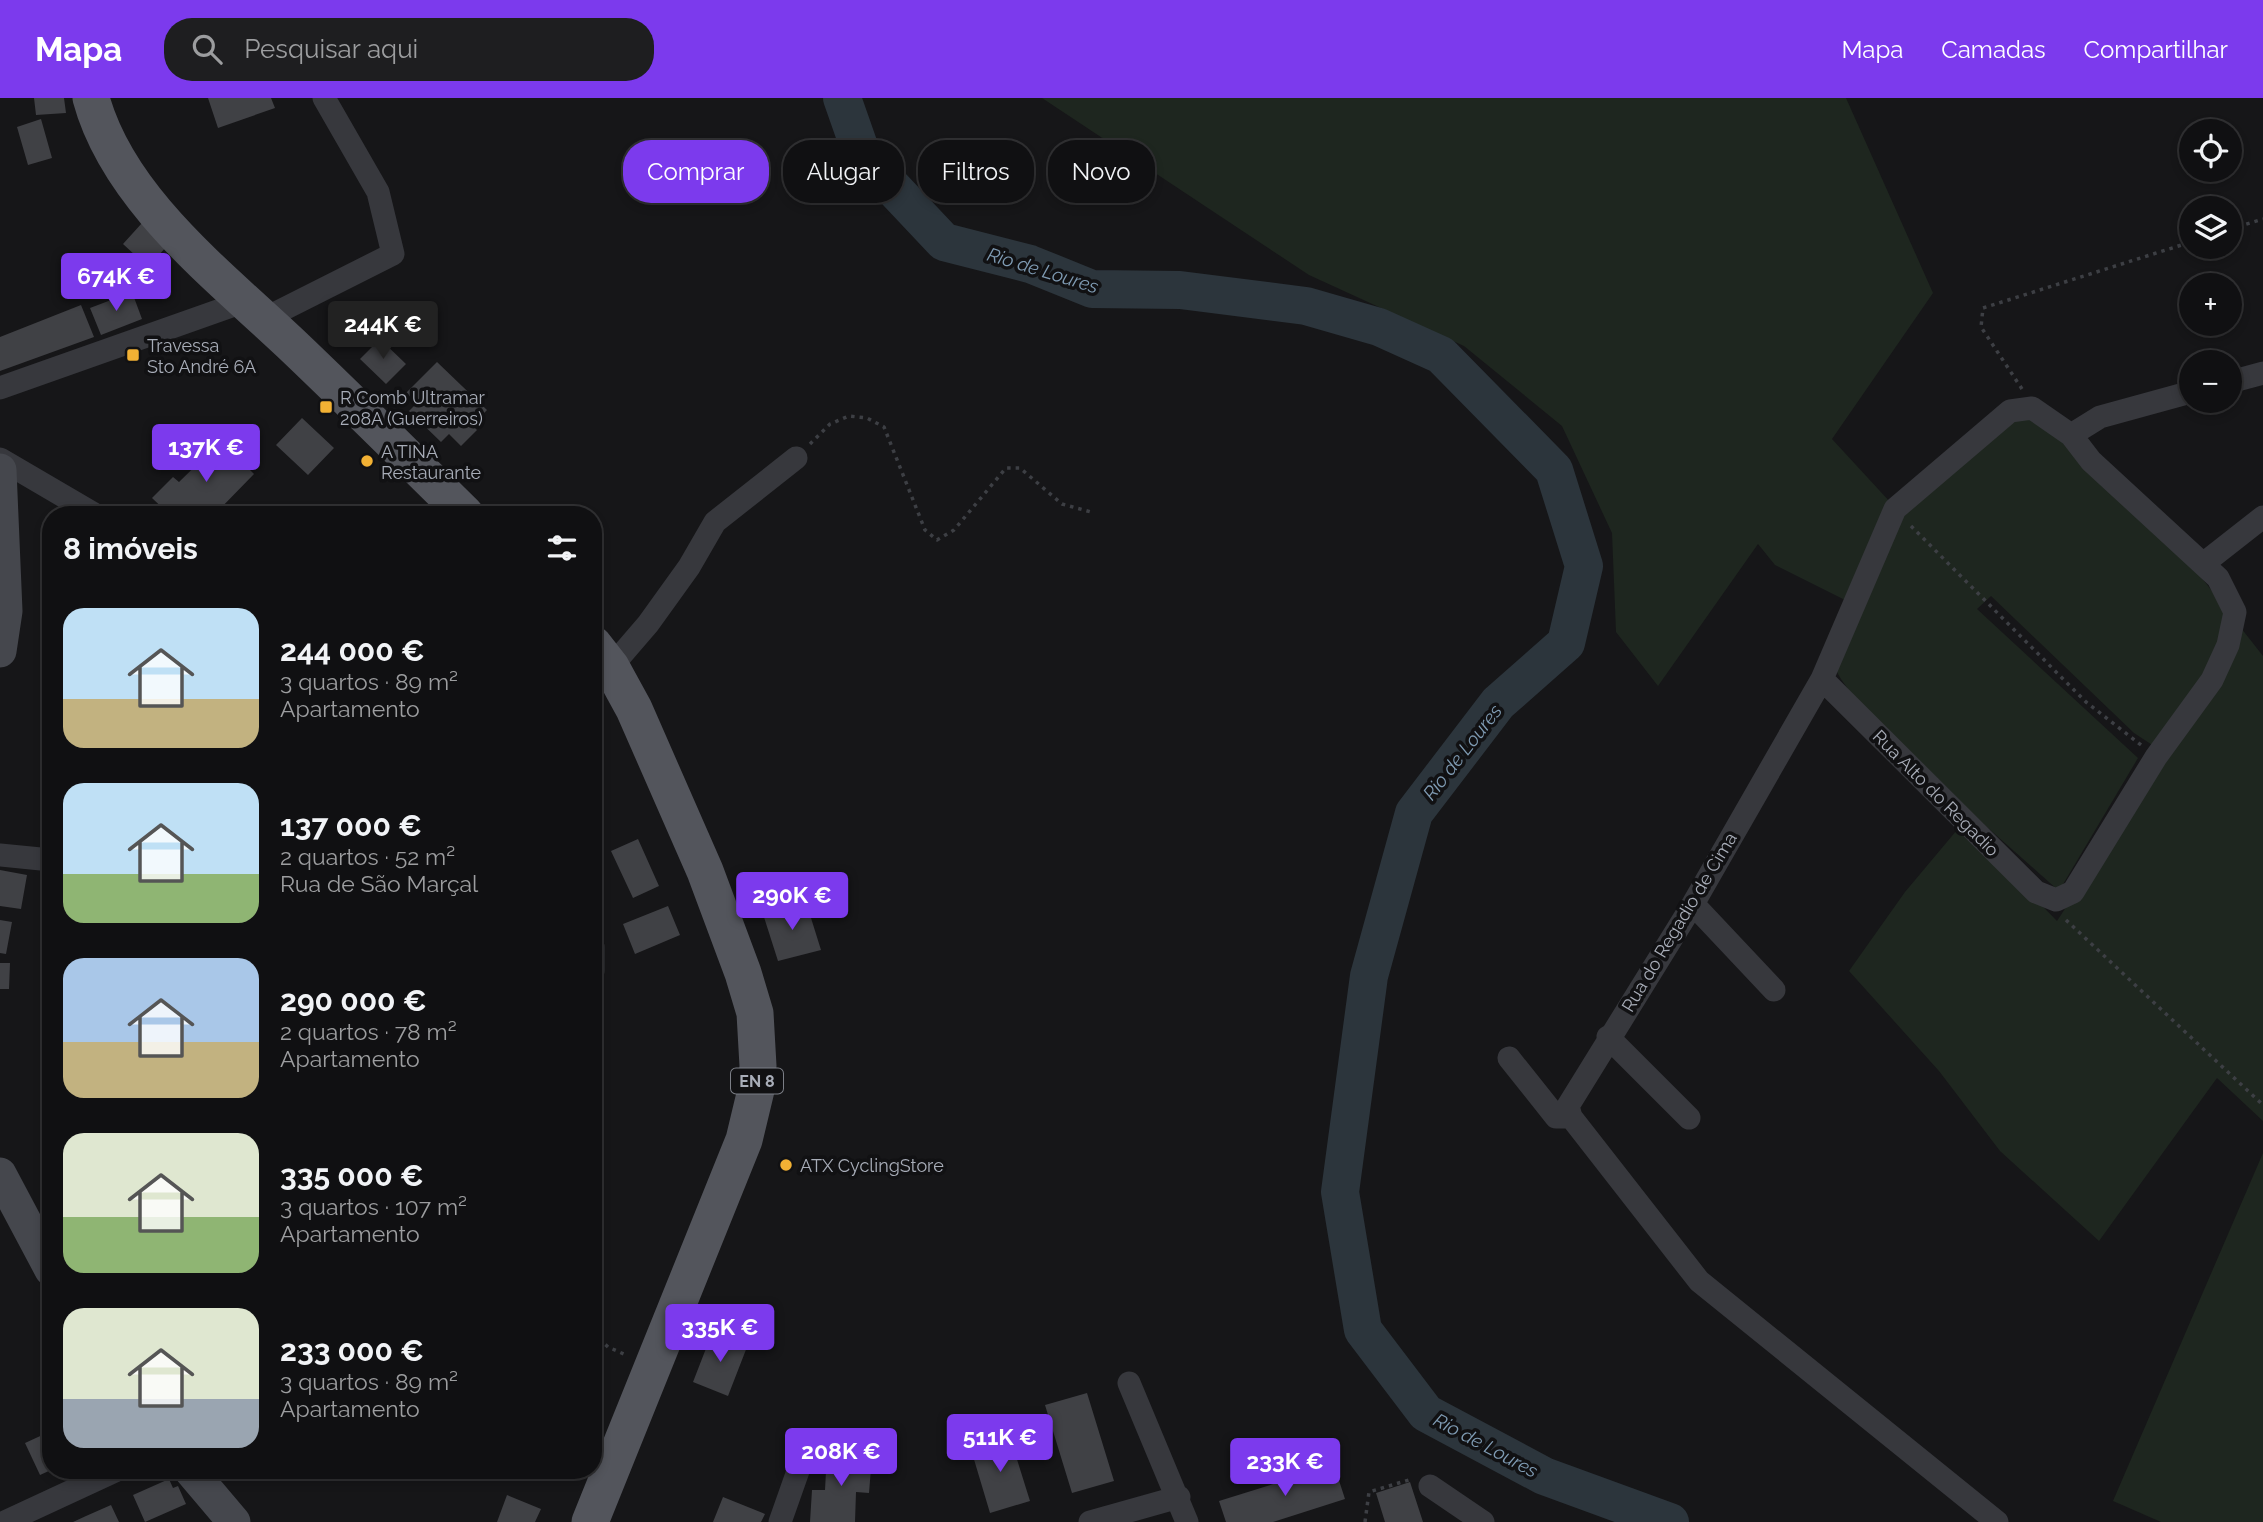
<!DOCTYPE html>
<html lang="pt">
<head>
<meta charset="utf-8">
<style>
  :root { --surface:#101012; --page:#1e1e20; --text:#f1f3f6; --muted:#9c9d9f; --line:#303032; --accent:#7c3aed }
  body { margin:0; font-family:Raleway,sans-serif; background:var(--page); color:var(--text); height:100vh; display:flex; flex-direction:column; font-size:26px; white-space:nowrap }
  * { box-sizing:border-box; margin:0 }
  p { font-size:23px; color:var(--muted) }
  .icon { flex:none; width:38px; height:38px; fill:none; stroke:currentColor; stroke-width:2; stroke-linecap:round; stroke-linejoin:round }
  .map { position:relative; flex:1; overflow:hidden }
  .drawer { position:absolute; left:42px; top:408px; width:560px; height:973px; display:flex; flex-direction:column; background:var(--surface); border-radius:28px; box-shadow:0 4px 10px #0003,0 0 0 2px var(--line) }
  .drawer>* { flex:none }
  .banner { position:absolute; left:623px; top:42px; width:665px; height:63px; display:flex; gap:14px }
  .buttons { position:absolute; left:2179px; top:21px; display:grid; gap:14px }
  .buttons a { display:grid; place-items:center; width:63px; height:63px; border-radius:50%; background:var(--surface); box-shadow:0 4px 10px #0003,0 0 0 2px var(--line); font-size:35px }
  .price { position:absolute; translate:-50% -60px; padding:0 16px; border-radius:7px; background:var(--accent); color:#fff; font-size:23px; line-height:46px; filter:drop-shadow(0 2px 4px #0008) }
  .price::after { content:''; position:absolute; left:50%; top:42px; width:21px; height:16px; margin-left:-10px; background:inherit; clip-path:polygon(0 0,100% 0,50% 100%) }
  .price.current { background:#222; color:#fff }
  ul { padding:0; list-style:none }
  li { display:flex; align-items:center; gap:21px; height:175px; padding:0 21px }
  li span { display:grid; place-items:center; flex:none; width:196px; height:140px; border-radius:21px; color:#555 }
  li>.icon { margin-inline-start:auto }
  span .icon { width:84px; height:84px; fill:#fffc; stroke-width:1 }
  li b { font-size:30px }
  h2 { display:flex; justify-content:space-between; align-items:center; height:84px; padding:0 21px; font-size:30px }
  .pill { padding:0 24px; border-radius:28px; background:var(--surface); box-shadow:0 4px 10px #0003,0 0 0 2px var(--line); font-size:24px; line-height:63px }
  .pill.current { background:var(--accent); color:#fff }
  header { display:flex; align-items:center; gap:42px; box-sizing:border-box; height:98px; padding:0 35px; background:var(--accent); color:#fff }
  header strong { font-size:33px }
  nav { display:flex; gap:38px; margin-inline-start:auto; font-size:24px }
  .search { width:490px; height:63px; background:var(--page); display:flex; align-items:center; gap:18px; box-sizing:border-box; padding:0 24px; border-radius:28px; color:var(--muted); font-size:26px }
  .map>svg:first-child { display:block }
  .green { fill:#1e261f }
  .lines { fill:none; stroke-linecap:round; stroke-linejoin:round }
  .river { stroke:#2c353c; stroke-width:38 }
  .building { fill:#404145 }
  .path { stroke:#3d3f44; stroke-width:3.5; stroke-dasharray:3.5 5; stroke-linecap:butt }
  .street { stroke:#37383d; stroke-width:23 }
  .secondary { stroke:#45474d; stroke-width:33 }
  .primary { stroke:#53555c; stroke-width:37 }
  .poi-dot { fill:#f2b134; stroke:#111113; stroke-width:2.5 }
  .labels { text-anchor:middle; dominant-baseline:central; stroke-width:7; stroke-linejoin:round; paint-order:stroke }
  .shield { fill:#111113; stroke:#7b7e86; stroke-width:2 }
  .shield-label { font-size:16px; font-weight:bold; fill:#a8adb8 }
  .poi-label { font-size:18px; fill:#a8adb8; stroke:#111113; text-anchor:start }
  .street-label { font-size:18px; fill:#a8adb8; stroke:#111113 }
  .water-label { font-size:19px; font-style:italic; fill:#7f9bb3; stroke:#111113 }
</style>
</head>
<body>
<header>
<strong>Mapa</strong>
<div class="search"><svg class="icon" aria-label="search" viewBox="0 0 24 24"><circle cx="10" cy="10" r="6"/><path d="M15 15l6 6"/></svg>Pesquisar aqui</div>
<nav><a>Mapa</a><a>Camadas</a><a>Compartilhar</a></nav>
</header>
<div class="map">
<svg width="2263" height="1424" viewBox="0 0 2263 1424">
  <rect width="100%" height="100%" fill="#161618"/>
  <path class="green" d="M1042 0H1846L1933 195 1832 341 1891 405 2011 316 2042 322 2190 465 2263 558V1023L2217 980 2099 1143 2000 1053 1939 973 1849 873 1905 794 1962 726 2057 823 2166 656 2134 635 1991 498 1977 511 2138 660 2059 793C2022 759 1837 602 1834 565 1833 546 1842 521 1845 502L1775 467 1758 446 1658 588 1616 534 1612 435 1562 328 1464 248 1309 177Z
    M2263 1055V1424H2161L2113 1403Z"/>
  <g class="lines">
    <path class="river" d="M842 0 862 57 944 144 1030 166 1092 191 1180 192 1306 208 1379 229 1441 257 1554 372 1584 468 1566 545 1498 605 1414 715 1369 878 1340 1094 1363 1232 1426 1315 1544 1378 1670 1424"/>
  </g>
  <path class="building" d="M34 0H64L66 15 36 17Z
    M208 0H271L275 10 218 30Z
    M41 21 52 60 28 67 17 29Z
    M142 125 167 148 148 169 123 146Z
    M132 194 142 221 101 237 90 210Z
    M81 207 94 239 0 273V239Z
    M380 241 406 266 386 286 360 261Z
    M437 264 487 312 472 327 477 332 461 348 449 336 441 344 409 313 417 305 406 295Z
    M302 320 334 350 308 377 276 347Z
    M221 343 254 376 215 416H188L182 410 176 416H169L152 400 173 379 179 384Z
    M638 741 659 788 633 800 611 753Z
    M0 772 27 777 21 811 0 808Z
    M806 804 821 852 778 863 763 816Z
    M668 808 680 837 635 856 623 826Z
    M0 822 12 824 6 856 0 855Z
    M0 865H10L9 891H0Z
    M712 1235 747 1249 728 1298 693 1284Z
    M1087 1295 1114 1383 1072 1395 1045 1307Z
    M49 1334 51 1372 40 1377 25 1345Z
    M1009 1336 1030 1403 990 1415 970 1348Z
    M827 1355 872 1358 869 1395 856 1394 855 1424H810L812 1392H825Z
    M1334 1367 1345 1401 1273 1424H1226L1219 1403Z
    M517 1372H557L553 1382 545 1379 544 1383Z
    M169 1381 173 1390 178 1388 186 1406 145 1424 133 1397Z
    M1410 1384 1423 1424H1385L1376 1395Z
    M507 1397 541 1411 535 1424H497Z
    M723 1399 765 1416 761 1424H713Z
    M111 1407 119 1424H73L86 1418Z"/>
  <g class="lines">
    <path class="path" d="M2230 131 2263 121
      M2022 291 1981 229 1983 210 2191 144
      M810 346 830 326 849 318 867 320 884 329 925 432 937 442 954 432 1006 370H1020L1062 406 1091 414
      M1911 428 2086 604 2141 647
      M2066 822 2263 1007
      M593 1235 608 1249 626 1257
      M1365 1424 1369 1394 1412 1381"/>
    <path class="street" d="M262 222 393 156 378 94 324 0
      M2230 284 2263 275
      M0 290 243 204
      M0 361 94 416
      M2203 466 2263 419
      M611 569 648 526 689 469 715 424 796 360
      M1822 581 2036 794 2056 802 2073 794 2156 659 2212 582 2228 547 2235 514 2218 480 2091 363 2071 337
      M0 757 51 762
      M1693 806 1774 892
      M593 849V873
      M1608 939 1689 1020
      M1509 960 1556 1019H1571
      M1129 1285 1187 1424
      M1430 1388 1483 1424
      M5 1424 117 1372
      M780 1424 798 1373
      M1090 1424 1179 1399
      M1997 1424 1699 1183 1571 1019 1568 1008 1693 806 1822 581 1895 411 2010 313 2032 310 2071 337 2100 319 2191 294"/>
    <path class="secondary" d="M0 372 6 513 0 553
      M0 1076 51 1172
      M190 1372 234 1424"/>
    <path class="primary" d="M91 0C118 100 217 176 290 245 349 301 407 359 465 416
      M590 1424 744 1042 756 992 758 968 755 915 743 875 705 773 634 611 611 569 593 546"/>
  </g>
  <g class="poi-dot">
    <rect x="126" y="250" width="14" height="14" rx="3.5"/>
    <rect x="319" y="302" width="14" height="14" rx="3.5"/>
    <circle cx="367" cy="363" r="7"/>
    <circle cx="786" cy="1067" r="7"/>
  </g>
  <g class="labels">
    <rect class="shield" x="731" y="970.5" width="52" height="25" rx="5"/>
    <g class="shield-label">
      <text x="757" y="983">EN 8</text>
    </g>
    <g class="poi-label">
      <text x="147" y="247">Travessa<tspan x="147" dy="21">Sto André 6A</tspan></text>
      <text x="340" y="299">R Comb Ultramar<tspan x="340" dy="21">208A (Guerreiros)</tspan></text>
      <text x="381" y="353">A TINA<tspan x="381" dy="21">Restaurante</tspan></text>
      <text x="800" y="1067">ATX CyclingStore</text>
    </g>
    <g class="street-label">
      <text transform="translate(1936 695) rotate(45)">Rua Alto do Regadio</text>
      <text transform="translate(1679 824) rotate(-59)">Rua do Regadio de Cima</text>
    </g>
    <g class="water-label">
      <text transform="translate(1043 172) rotate(17)">Rio de Loures</text>
      <text transform="translate(1462 654) rotate(-52)">Rio de Loures</text>
      <text transform="translate(1486 1347) rotate(28)">Rio de Loures</text>
    </g>
  </g>
</svg>
<div class="buttons">
<a><svg class="icon" aria-label="locate" viewBox="0 0 24 24"><circle cx="12" cy="12" r="6"/><path d="M12 2v4M12 18v4M2 12h4M18 12h4"/></svg></a>
<a><svg class="icon" aria-label="layers" viewBox="0 0 24 24"><path d="M12 4l9 5-9 5-9-5zM3 14l9 5 9-5"/></svg></a>
<a>+</a>
<a>−</a>
</div>
<b class="price" style="left:116px;top:215px">674K €</b>
<b class="price current" style="left:383px;top:263px">244K €</b>
<b class="price" style="left:206px;top:386px">137K €</b>
<b class="price" style="left:792px;top:834px">290K €</b>
<b class="price" style="left:720px;top:1266px">335K €</b>
<b class="price" style="left:1000px;top:1376px">511K €</b>
<b class="price" style="left:841px;top:1390px">208K €</b>
<b class="price" style="left:1285px;top:1400px">233K €</b>
<div class="banner">
<a class="pill current">Comprar</a>
<a class="pill">Alugar</a>
<a class="pill">Filtros</a>
<a class="pill">Novo</a>
</div>
<section class="drawer">
<h2>8 imóveis<svg class="icon" aria-label="filters" viewBox="0 0 24 24"><path d="M4 7h16M4 17h16"/><circle cx="9" cy="7" r="2"/><circle cx="15" cy="17" r="2"/></svg></h2>
<ul>
<li><span style="background:linear-gradient(#bfe0f5 65%,#c2b280 0)"><svg class="icon" aria-label="home" viewBox="0 0 24 24"><path d="M3 11l9-7 9 7M6 9v11h12V9"/></svg></span><div><b>244 000 €</b><p>3 quartos · 89 m²</p><p>Apartamento</p></div></li>
<li><span style="background:linear-gradient(#bfe0f5 65%,#8fb573 0)"><svg class="icon" aria-label="home" viewBox="0 0 24 24"><path d="M3 11l9-7 9 7M6 9v11h12V9"/></svg></span><div><b>137 000 €</b><p>2 quartos · 52 m²</p><p>Rua de São Marçal</p></div></li>
<li><span style="background:linear-gradient(#a9c7e8 60%,#c2b280 0)"><svg class="icon" aria-label="home" viewBox="0 0 24 24"><path d="M3 11l9-7 9 7M6 9v11h12V9"/></svg></span><div><b>290 000 €</b><p>2 quartos · 78 m²</p><p>Apartamento</p></div></li>
<li><span style="background:linear-gradient(#dfe7d0 60%,#8fb573 0)"><svg class="icon" aria-label="home" viewBox="0 0 24 24"><path d="M3 11l9-7 9 7M6 9v11h12V9"/></svg></span><div><b>335 000 €</b><p>3 quartos · 107 m²</p><p>Apartamento</p></div></li>
<li><span style="background:linear-gradient(#dfe7d0 65%,#9aa5b1 0)"><svg class="icon" aria-label="home" viewBox="0 0 24 24"><path d="M3 11l9-7 9 7M6 9v11h12V9"/></svg></span><div><b>233 000 €</b><p>3 quartos · 89 m²</p><p>Apartamento</p></div></li>
</ul>
</section>
</div>
</body>
</html>
